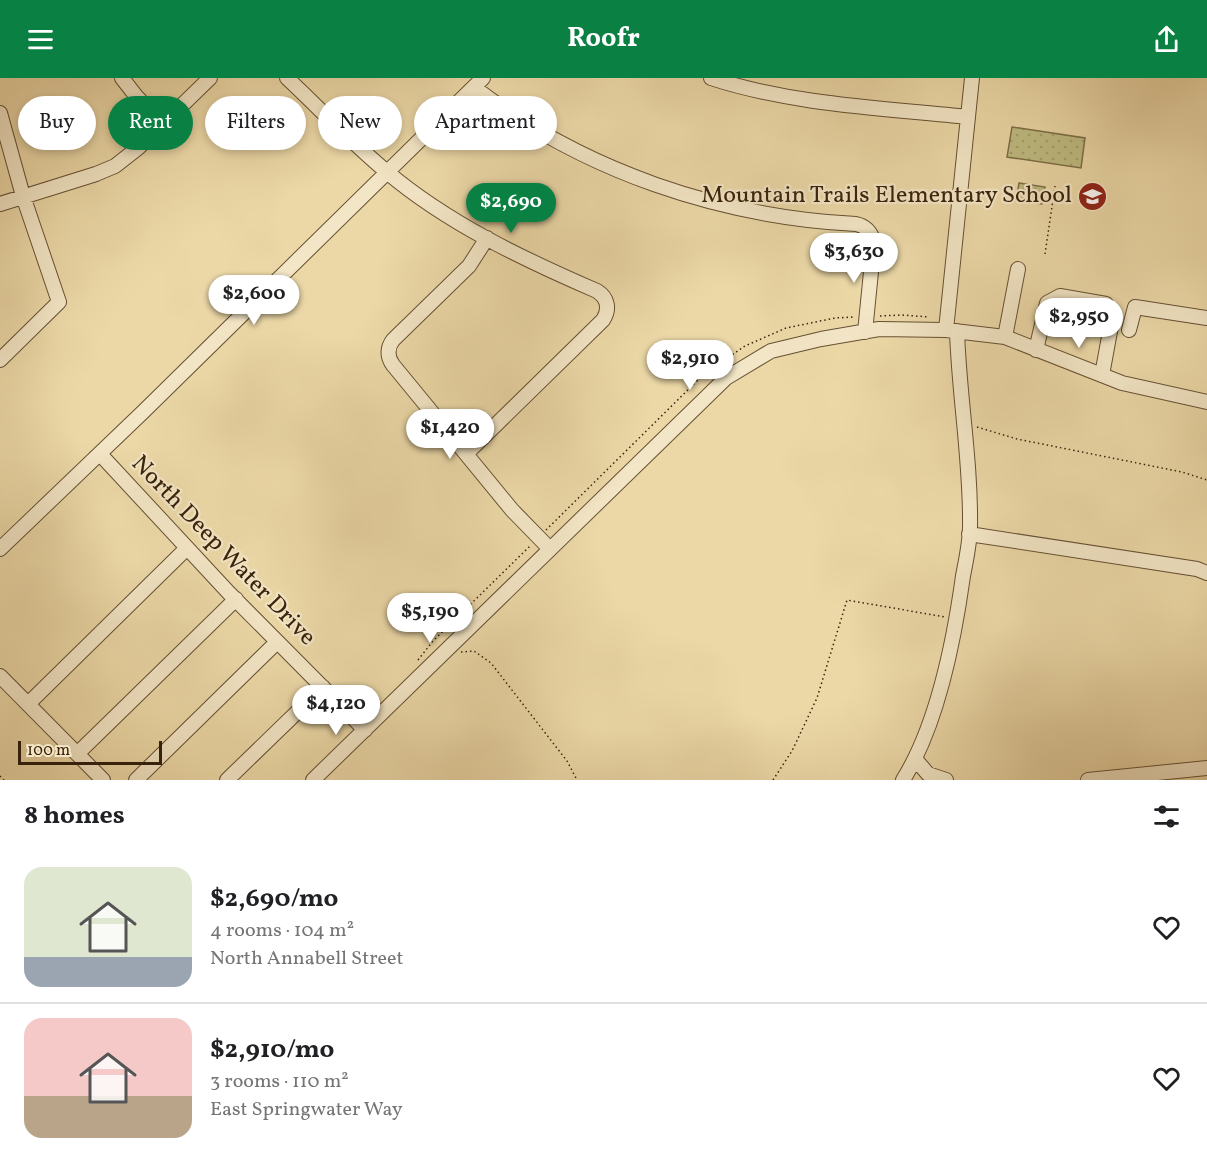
<!DOCTYPE html>
<html lang="en">
<head>
<meta charset="utf-8">
<style>
  :root { --surface:#fff; --page:#f6f6f6; --text:#202124; --muted:#757577; --line:#e0e0e0; --accent:#0b8043 }
  body { margin:0; font-family:Vollkorn,serif; background:var(--page); color:var(--text); height:100vh; display:flex; flex-direction:column; font-size:22px; white-space:nowrap }
  * { box-sizing:border-box; margin:0 }
  p { font-size:20px; color:var(--muted) }
  .icon { flex:none; width:33px; height:33px; fill:none; stroke:currentColor; stroke-width:2; stroke-linecap:round; stroke-linejoin:round }
  .map { position:relative; height:702px; overflow:hidden }
  .sheet { display:flex; flex-direction:column; background:var(--surface); flex:1 }
  .sheet>* { flex:none }
  .top-card { position:absolute; left:18px; top:18px; width:600px; height:54px; display:flex; gap:12px }
  .scale { position:absolute; left:18px; bottom:15px; width:144px; box-sizing:border-box; padding-left:6px; border:3px solid #39220c; border-top:0; font-size:16px; line-height:21px; white-space:nowrap; color:#39220c; -webkit-text-stroke:4px #f3e6c6; paint-order:stroke }
  .price { position:absolute; translate:-50% -51px; padding:0 14px; border-radius:21px; background:#fff; color:#222; font-size:20px; line-height:39px; filter:drop-shadow(0 2px 3px #0008) }
  .price::after { content:''; position:absolute; left:50%; top:36px; width:18px; height:14px; margin-left:-9px; background:inherit; clip-path:polygon(0 0,100% 0,50% 100%) }
  .price.on { background:var(--accent); color:#fff }
  ul { padding:0; list-style:none }
  li { display:flex; align-items:center; gap:18px; height:150px; padding:0 24px }
  li+li { border-top:2px solid var(--line) }
  li span { display:grid; place-items:center; flex:none; width:168px; height:120px; border-radius:18px; color:#555 }
  li>.icon { margin-inline-start:auto }
  span .icon { width:72px; height:72px; fill:#fffc; stroke-width:1 }
  li b { font-size:26px }
  h2 { display:flex; justify-content:space-between; align-items:center; height:72px; padding:0 24px; font-size:26px }
  .chip { padding:0 21px; border-radius:27px; background:var(--surface); box-shadow:0 3px 9px #0003; font-size:21px; line-height:54px }
  .chip.on { background:var(--accent); color:#fff }
  header { display:flex; justify-content:space-between; align-items:center; height:78px; padding:0 24px; background:var(--accent); color:#fff; font-size:27px; font-weight:700 }
  .map>svg:first-child { display:block }
  .park { fill:url(#park-dots); stroke:#7c6f47; stroke-width:1.5 }
  .lines { fill:none; stroke-linecap:round; stroke-linejoin:round }
  .minor-casing { stroke:#665033; stroke-width:16 }
  .path { stroke:#39220c; stroke-width:1.5; stroke-dasharray:1.5 3; stroke-linecap:butt }
  .minor { stroke:#f3e6c6; stroke-width:14 }
  .labels { text-anchor:middle; dominant-baseline:central; stroke-width:4.5; stroke-linejoin:round; paint-order:stroke }
  .poi-label { font-size:24px; fill:#39220c; stroke:#f3e6c6; text-anchor:end }
  .street-label { font-size:24px; fill:#39220c; stroke:#f3e6c6 }
</style>
</head>
<body>
<header><svg class="icon" aria-label="menu" viewBox="0 0 24 24"><path d="M4 6h16M4 12h16M4 18h16"/></svg>Roofr<svg class="icon" aria-label="share" viewBox="0 0 24 24"><path d="M12 15V3M7 8l5-5 5 5M5 13v7h14v-7"/></svg></header>
<div class="map">
<svg width="1207" height="702" viewBox="0 0 1207 702">
  <defs>
    <pattern id="park-dots" width="8" height="8" patternUnits="userSpaceOnUse" patternTransform="scale(1.5)"><rect width="8" height="8" fill="#bfbc82"/><path d="M2 2h.1M6 6h.1" fill="none" stroke="#a5a16f" stroke-width="1.8" stroke-linecap="round"/></pattern>
  </defs>
  <rect width="100%" height="100%" fill="#ecd8a7"/>
  <filter id="stains"><feTurbulence type="fractalNoise" baseFrequency=".00333" numOctaves="4"/><feColorMatrix values="0 0 0 0 .2 0 0 0 0 .09 0 0 0 0 .02 0 0 0 .5 -.17"/></filter>
  <radialGradient id="worn" r=".72"><stop offset=".6" stop-color="#630" stop-opacity="0"/><stop offset="1" stop-color="#630" stop-opacity=".3"/></radialGradient>
  <path class="park" d="M1012 49 1085 60 1081 90 1007 79Z
    M1019 105 1045 109 1042 126 1016 123Z"/>
  <g class="lines">
    <defs>
      <path id="minor" d="M122 0 136 18 163 46
        M287 0C320 31 352 65 387 94 447 145 525 182 597 213 608 220 610 231 603 242L466 376
        M711 0C794 27 882 30 968 39
        M475 10C584 93 719 139 856 146 866 148 871 154 874 164L865 254
        M0 35 23 118 59 224 0 282
        M0 126 96 96 115 88 138 70 210 0
        M487 160 469 188 393 262C387 270 387 279 393 287L512 432 550 471
        M946 252 972 0
        M1129 252 1135 229 1207 240
        M1005 259 1018 191
        M1036 272 1047 225 1060 218 1106 226 1113 237 1102 297
        M100 376 229 515 365 652
        M969 456 1197 491 1207 495
        M0 471 144 333 483 0
        M0 598 103 702
        M28 626 187 470
        M77 676 236 521
        M916 682 928 696 946 702
        M136 702 277 564
        M227 702 323 609
        M313 702 726 300 771 273 821 261 879 251 946 252 1005 259 1122 305 1207 324
        M903 702C938 646 954 563 963 498 966 482 970 465 970 448 971 383 959 318 957 253
        M1088 702 1207 690"/>
    </defs>
    <use href="#minor" class="minor-casing"/>
    <path class="path" d="M1045 176 1055 108
      M880 238 902 237 929 239
      M977 349 1017 361 1182 394 1207 402
      M546 452 704 296 745 268 786 250 835 240 854 239
      M461 574 474 573 491 585 567 683 577 702
      M418 582 433 563 530 468
      M0 698 4 702
      M773 702 792 673 817 620 847 522 945 539"/>
    <use href="#minor" class="minor"/>
  </g>
  <defs>
    <symbol id="school-disc" viewBox="-11 -11 22 22"><circle r="9.5" fill="#8f2418" stroke="#f3e6c6"/><path d="M0-5L7-2L0 1L-7-2ZM-4 1L0 2.5L4 1V4Q0 6-4 4Z" fill="#fff"/></symbol>
  </defs>
  <g fill-rule="evenodd">
    <use href="#school-disc" x="1076" y="102" width="33" height="33"/>
  </g>
  <g class="labels">
    <g class="poi-label">
      <text x="1072" y="118">Mountain Trails Elementary School</text>
    </g>
    <g class="street-label">
      <text transform="translate(223 473) rotate(46)">North Deep Water Drive</text>
    </g>
  </g>
  <rect width="100%" height="100%" filter="url(#stains)"/>
  <rect width="100%" height="100%" fill="url(#worn)"/>
</svg>
<div class="scale">100 m</div>
<b class="price on" style="left:511px;top:156px">$2,690</b>
<b class="price" style="left:854px;top:206px">$3,630</b>
<b class="price" style="left:254px;top:248px">$2,600</b>
<b class="price" style="left:1079px;top:271px">$2,950</b>
<b class="price" style="left:690px;top:313px">$2,910</b>
<b class="price" style="left:450px;top:382px">$1,420</b>
<b class="price" style="left:430px;top:566px">$5,190</b>
<b class="price" style="left:336px;top:658px">$4,120</b>
<div class="top-card">
<a class="chip">Buy</a>
<a class="chip on">Rent</a>
<a class="chip">Filters</a>
<a class="chip">New</a>
<a class="chip">Apartment</a>
</div>
</div>
<section class="sheet">
<h2>8 homes<svg class="icon" aria-label="filters" viewBox="0 0 24 24"><path d="M4 7h16M4 17h16"/><circle cx="9" cy="7" r="2"/><circle cx="15" cy="17" r="2"/></svg></h2>
<ul>
<li><span style="background:linear-gradient(#dfe7d0 75%,#9aa5b1 0)"><svg class="icon" aria-label="home" viewBox="0 0 24 24"><path d="M3 11l9-7 9 7M6 9v11h12V9"/></svg></span><div><b>$2,690/mo</b><p>4 rooms · 104 m²</p><p>North Annabell Street</p></div><svg class="icon" aria-label="heart" viewBox="0 0 24 24"><path d="M12 20l-8-8c-3-5 5-10 8-4 3-6 11-1 8 4z"/></svg></li>
<li><span style="background:linear-gradient(#f6c9c9 65%,#b9a48a 0)"><svg class="icon" aria-label="home" viewBox="0 0 24 24"><path d="M3 11l9-7 9 7M6 9v11h12V9"/></svg></span><div><b>$2,910/mo</b><p>3 rooms · 110 m²</p><p>East Springwater Way</p></div><svg class="icon" aria-label="heart" viewBox="0 0 24 24"><path d="M12 20l-8-8c-3-5 5-10 8-4 3-6 11-1 8 4z"/></svg></li>
</ul>
</section>
</body>
</html>
